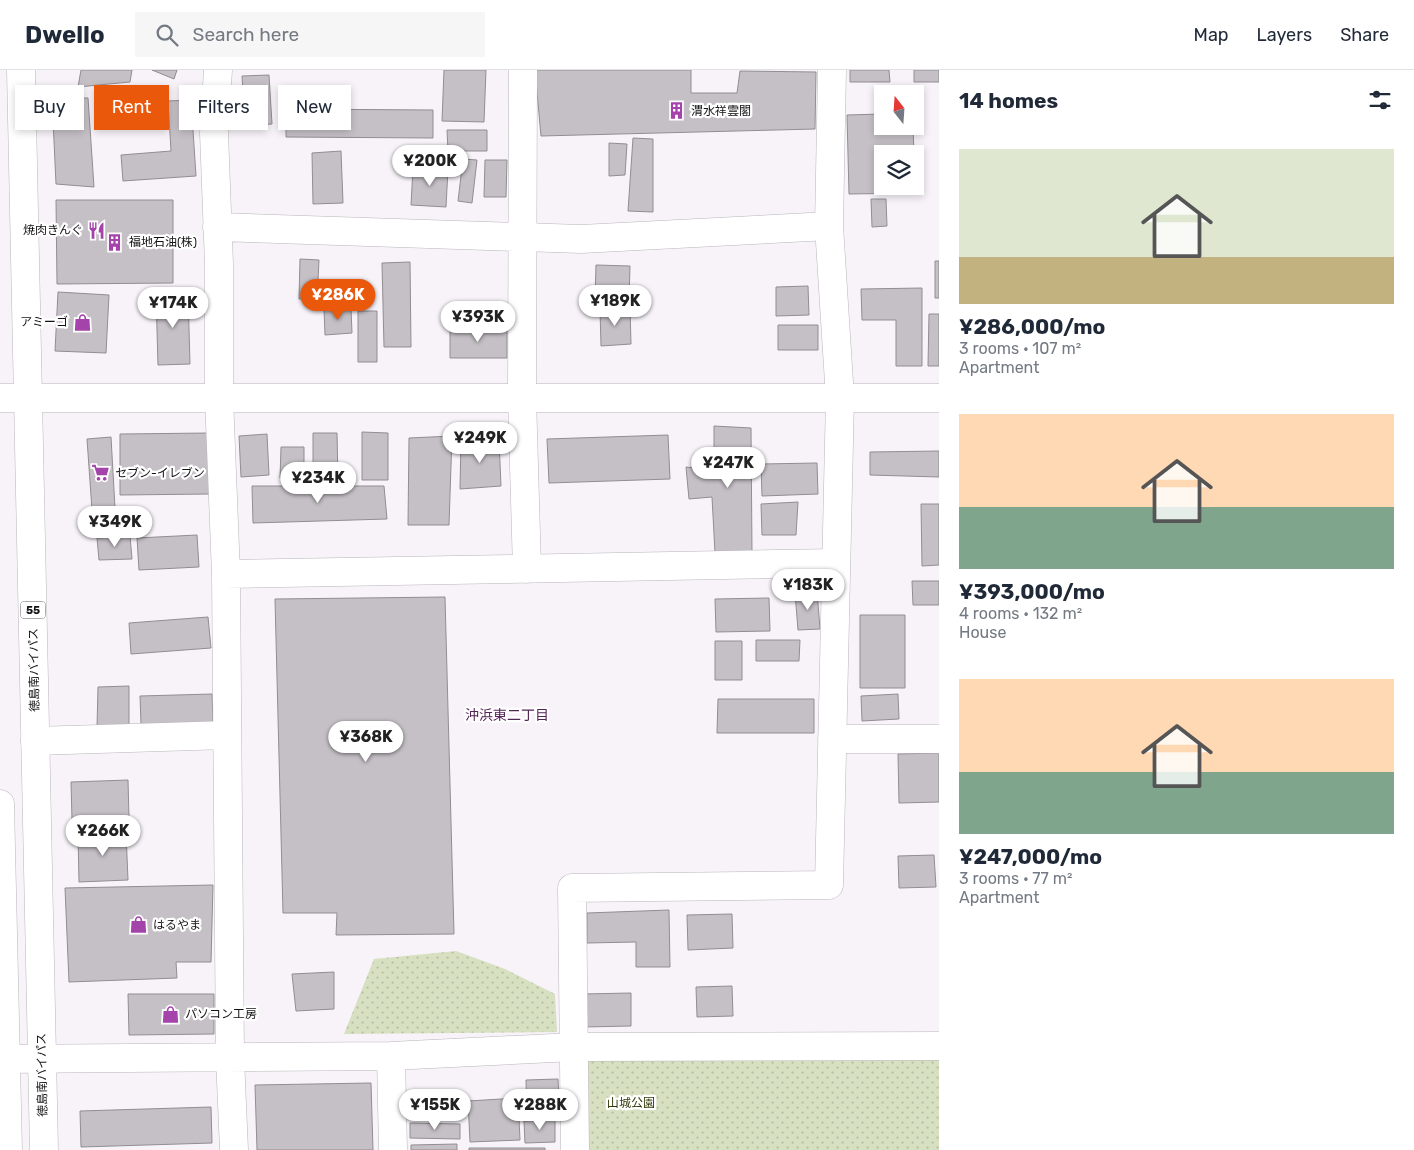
<!DOCTYPE html>
<html lang="en">
<head>
<meta charset="utf-8">
<style>
  :root { --surface:#fff; --page:#f6f6f7; --text:#1f2937; --muted:#747a83; --line:#e0e1e3; --accent:#ea580c }
  body { margin:0; font-family:Rubik,"Noto Sans JP",sans-serif; background:var(--page); color:var(--text); height:100vh; display:flex; flex-direction:column; font-size:19px; white-space:nowrap }
  * { box-sizing:border-box; margin:0 }
  p { font-size:16px; color:var(--muted) }
  .icon { flex:none; width:28px; height:28px; fill:none; stroke:currentColor; stroke-width:2; stroke-linecap:round; stroke-linejoin:round }
  .map { position:relative; flex:1; overflow:hidden }
  .details { display:flex; flex-direction:column; background:var(--surface); width:475px }
  .details>* { flex:none }
  .hud { position:absolute; left:15px; top:15px; width:475px; height:45px; display:flex; gap:10px }
  .needle { width:32px; rotate:343deg }
  .fabs { position:absolute; left:874px; top:15px; display:grid; gap:10px }
  .fabs a { display:grid; place-items:center; width:50px; height:50px; border-radius:0px; background:var(--surface); box-shadow:0 2px 8px #0003; font-size:25px }
  .price { position:absolute; translate:-50% -42px; padding:0 11px; border-radius:18px; background:#fff; color:#222; font-size:16px; line-height:32px; filter:drop-shadow(0 1px 2px #0008) }
  .price::after { content:''; position:absolute; left:50%; top:30px; width:15px; height:11px; margin-left:-8px; background:inherit; clip-path:polygon(0 0,100% 0,50% 100%) }
  .price.active { background:var(--accent); color:#fff }
  ul { padding:0; list-style:none }
  li { display:grid; align-content:center; gap:10px; height:265px; padding:0 20px }
  li span { display:grid; place-items:center; height:155px; border-radius:0px; color:#555 }
  li>.icon { margin-inline-start:auto }
  span .icon { width:90px; height:90px; fill:#fffc; stroke-width:1 }
  li b { font-size:21px }
  h2 { display:flex; justify-content:space-between; align-items:center; height:60px; padding:0 20px; font-size:21px }
  .pill { padding:0 18px; border-radius:0px; background:var(--surface); box-shadow:0 2px 8px #0003; font-size:18px; line-height:45px }
  .pill.active { background:var(--accent); color:#fff }
  header { display:flex; align-items:center; gap:30px; box-sizing:border-box; height:70px; padding:0 25px; background:var(--surface); border-bottom:1px solid var(--line) }
  header strong { font-size:24px }
  nav { display:flex; gap:28px; margin-inline-start:auto; font-size:18px }
  .search { width:350px; height:45px; background:var(--page); display:flex; align-items:center; gap:12px; box-sizing:border-box; padding:0 18px; border-radius:0px; color:var(--muted); font-size:19px }
  main { display:flex; flex:1; min-height:0 }
  .map>svg:first-child { display:block }
  .park { fill:url(#park-dots) }
  .building { fill:#c5c0c6; stroke:#928d92 }
  .lines { fill:none; stroke-linecap:round; stroke-linejoin:round }
  .minor-casing { stroke:#bab6bc; stroke-width:29 }
  .highway-casing { stroke:#bab6bc; stroke-width:29 }
  .minor { stroke:#fff; stroke-width:28 }
  .highway { stroke:#fff; stroke-width:28 }
  .labels { text-anchor:middle; dominant-baseline:central; stroke-width:4.5; stroke-linejoin:round; paint-order:stroke }
  .shield { fill:#fff; stroke:#59585a; stroke-width:1 }
  .shield-label { font-size:11px; font-weight:bold; fill:#121113 }
  .poi-label { font-size:12px; fill:#121113; stroke:#fff; text-anchor:start }
  .street-label { font-size:12px; fill:#121113; stroke:#fff }
  .park-label { font-size:12px; fill:#2f3806; stroke:#fff }
  .neighbourhood-label { font-size:14px; fill:#542557; stroke:#fff }
</style>
</head>
<body>
<header>
<strong>Dwello</strong>
<div class="search"><svg class="icon" aria-label="search" viewBox="0 0 24 24"><circle cx="10" cy="10" r="6"/><path d="M15 15l6 6"/></svg>Search here</div>
<nav><a>Map</a><a>Layers</a><a>Share</a></nav>
</header>
<main>
<div class="map">
<svg width="939" height="1080" viewBox="0 0 939 1080">
  <defs>
    <pattern id="park-dots" width="8" height="8" patternUnits="userSpaceOnUse" patternTransform="scale(1.25)"><rect width="8" height="8" fill="#d7e0c0"/><path d="M2 2h.1M6 6h.1" fill="none" stroke="#b8bfa4" stroke-width="1.8" stroke-linecap="round"/></pattern>
  </defs>
  <rect width="100%" height="100%" fill="#f7f3f9"/>
  <path class="park" d="M456 881 505 899 555 924 557 962 344 964 374 889Z
    M939 985V1080H583L580 987Z"/>
  <path class="building" d="M81 0H132L130 12 78 17Z
    M152 0H177L174 9Z
    M444 0H486L484 52 442 51Z
    M535 0H691V23H737L740 1 816 2 815 59 541 66Z
    M850 0H889L890 12H850Z
    M914 0H939V12H914Z
    M269 5 272 54 245 56 242 6Z
    M52 28H88L94 117 56 114Z
    M191 30 196 106 123 111 121 85 171 81 168 31Z
    M286 39 433 40V68L286 67Z
    M882 44V56H913L914 84H882V116H914L915 123 849 124 847 45Z
    M447 60H487V81H448Z
    M633 68 653 69V142L628 141Z
    M609 73 627 74 625 105 609 106Z
    M341 81 343 133 313 134 312 83Z
    M463 89 477 90 472 133 458 131Z
    M485 90H507L506 127H484Z
    M413 98 448 99 446 137 411 135Z
    M871 129H886L887 156 872 157Z
    M56 130H173V213L57 214Z
    M300 189 319 190 317 229H299Z
    M935 191H939V228H935Z
    M410 192 411 277H384L382 193Z
    M596 195 630 196 629 229H595Z
    M808 216 809 245 776 246V217Z
    M922 218V296H896V250H862L861 219Z
    M58 222 109 225 106 283 55 281Z
    M188 223 190 294 158 295 156 225Z
    M351 238 352 263 325 265 324 239Z
    M630 238 631 274 601 276 600 240Z
    M358 241H377V292H358Z
    M929 244H939V296H928Z
    M778 255H818V280H778Z
    M450 258H507V288H450Z
    M714 356 751 358 752 484 715 483 712 427 689 429 686 397 714 400Z
    M362 362 388 363V410H362Z
    M209 363 210 424 120 425V364Z
    M313 363H337L338 410H313Z
    M267 364 269 405 241 407 239 366Z
    M668 365 670 409 549 413 547 369Z
    M452 366 449 455H408L409 368Z
    M111 367 115 438 92 440 87 369Z
    M499 370 501 416 460 419 461 371Z
    M281 377H304V409L280 408Z
    M939 381V407L870 405V382Z
    M817 393 818 424 762 426 761 394Z
    M252 416H384L387 449 253 453Z
    M798 432 796 465H762L761 434Z
    M921 434H939V495L922 496Z
    M197 465 199 497 139 500 137 468Z
    M130 466 132 489 99 490 97 468Z
    M912 511H939V535H913Z
    M817 521 820 559 798 560 795 523Z
    M445 527 454 864 336 865 337 843H283L275 529Z
    M769 528 770 561 716 562 715 529Z
    M860 545H905V618H860Z
    M208 547 211 578 131 584 129 553Z
    M756 570H800L799 591H756Z
    M715 571H742V610H715Z
    M129 616V657H97L98 617Z
    M212 624 213 653 141 654 140 626Z
    M898 624 899 649 862 651 861 626Z
    M718 629H814V663H717Z
    M939 683V732L899 733 898 684Z
    M128 710 129 748 72 750 71 712Z
    M126 762 128 810 79 812 78 764Z
    M934 785 936 817 899 818 898 786Z
    M213 815 211 892H176L177 908 69 912 65 818Z
    M669 840 670 897H636V872L587 873V843Z
    M732 844 733 878 688 880 687 845Z
    M334 902V939L296 941 292 904Z
    M732 916 733 946 697 947 696 917Z
    M631 923V956L584 957 583 924Z
    M128 924H214V964L129 965Z
    M558 1009 559 1030H548L549 1049H527L526 1010Z
    M371 1013 373 1080H257L255 1015Z
    M518 1028 520 1070 470 1072 468 1031Z
    M211 1037 212 1073 81 1077 80 1041Z
    M555 1050V1072L525 1073 524 1051Z
    M410 1053 460 1054V1069L410 1068Z
    M457 1074V1080H411V1075Z
    M469 1078H545V1080H469Z"/>
  <g class="lines">
    <defs>
      <path id="minor" d="M218 0 214 63 219 194V327L226 504 230 988 234 1080
        M523 0 522 327 527 499
        M217 157 581 169 829 156
        M0 328H939
        M226 504 836 493
        M832 669H939
        M35 671 227 665
        M391 986 393 1080
        M0 989 391 986 573 977 939 976
        M575 1080 572 818 829 815 840 328 829 156 832 0"/>
      <path id="highway" d="M21 0 44 1080
        M0 734 8 1080"/>
    </defs>
    <use href="#minor" class="minor-casing"/>
    <use href="#highway" class="highway-casing"/>
    <use href="#minor" class="minor"/>
    <use href="#highway" class="highway"/>
  </g>
  <defs>
    <symbol id="building-bare" viewBox="-9 -9 18 18"><path d="M-4-6H4V6H1V3H-1V6H-4ZM-2.5-4.3h1.7v1.8h-1.7ZM.8-4.3h1.7v1.8H.8ZM-2.5-1h1.7V.8h-1.7ZM.8-1h1.7V.8H.8Z" fill="#a443aa" stroke="#fff" stroke-width="2.5" paint-order="stroke"/></symbol>
    <symbol id="restaurant-bare" viewBox="-9 -9 18 18"><path d="M-5-6h1v4h1v-4h1v4h1v-4h1v5L-1.5 .5V6h-2V.5L-5-1ZM5-6V6H3V1.5H1.5Q1.5-4 5-6Z" fill="#a443aa" stroke="#fff" stroke-width="2.5" paint-order="stroke"/></symbol>
    <symbol id="shop-bare" viewBox="-9 -9 18 18"><path d="M-5-2.5h2.3a2.7 3.5 0 0 1 5.4 0H5L5.5 6h-11ZM-1.5-2.5h3a1.5 2.3 0 0 0-3 0Z" fill="#a443aa" stroke="#fff" stroke-width="2.5" paint-order="stroke"/></symbol>
    <symbol id="supermarket-bare" viewBox="-9 -9 18 18"><path d="M-6-5.5h2.5l.6 2H6L4.5 2H-2.5L-4.4-4H-6ZM-1.5 3.2a1.3 1.3 0 1 0 .1 0ZM3 3.2a1.3 1.3 0 1 0 .1 0Z" fill="#a443aa" stroke="#fff" stroke-width="2.5" paint-order="stroke"/></symbol>
  </defs>
  <g fill-rule="evenodd">
    <use href="#building-bare" x="664" y="28" width="25" height="25"/>
    <use href="#restaurant-bare" x="84" y="148" width="25" height="25"/>
    <use href="#building-bare" x="102" y="160" width="25" height="25"/>
    <use href="#shop-bare" x="70" y="240" width="25" height="25"/>
    <use href="#supermarket-bare" x="88" y="390" width="25" height="25"/>
    <use href="#shop-bare" x="126" y="842" width="25" height="25"/>
    <use href="#shop-bare" x="158" y="932" width="25" height="25"/>
  </g>
  <g class="labels">
    <rect class="shield" x="20.5" y="531.5" width="25" height="17" rx="4"/>
    <g class="shield-label">
      <text x="33" y="540">55</text>
    </g>
    <g class="poi-label">
      <text x="691" y="41">渭水祥雲閣</text>
      <text x="83" y="160" text-anchor="end">焼肉きんぐ</text>
      <text x="129" y="172">福地石油(株)</text>
      <text x="68" y="252" text-anchor="end">アミーゴ</text>
      <text x="115" y="403">セブン-イレブン</text>
      <text x="153" y="855">はるやま</text>
      <text x="185" y="944">パソコン工房</text>
    </g>
    <g class="street-label">
      <text transform="translate(34 600) rotate(-91)">徳島南バイパス</text>
      <text transform="translate(42 1005) rotate(-91)">徳島南バイパス</text>
    </g>
    <g class="park-label">
      <text x="631" y="1033">山城公園</text>
    </g>
    <g class="neighbourhood-label">
      <text x="507" y="645">沖浜東二丁目</text>
    </g>
  </g>
</svg>
<div class="fabs">
<a><svg class="needle" viewBox="-14 -14 28 28"><path d="M0-13l5 13h-10z" fill="#e53935"/><path d="M0 13l5-13h-10z" fill="#747a83"/></svg></a>
<a><svg class="icon" aria-label="layers" viewBox="0 0 24 24"><path d="M12 4l9 5-9 5-9-5zM3 14l9 5 9-5"/></svg></a>
</div>
<b class="price" style="left:430px;top:117px">¥200K</b>
<b class="price active" style="left:338px;top:251px">¥286K</b>
<b class="price" style="left:615px;top:257px">¥189K</b>
<b class="price" style="left:173px;top:259px">¥174K</b>
<b class="price" style="left:478px;top:273px">¥393K</b>
<b class="price" style="left:480px;top:394px">¥249K</b>
<b class="price" style="left:728px;top:419px">¥247K</b>
<b class="price" style="left:318px;top:434px">¥234K</b>
<b class="price" style="left:115px;top:478px">¥349K</b>
<b class="price" style="left:808px;top:541px">¥183K</b>
<b class="price" style="left:366px;top:693px">¥368K</b>
<b class="price" style="left:103px;top:787px">¥266K</b>
<b class="price" style="left:435px;top:1061px">¥155K</b>
<b class="price" style="left:540px;top:1061px">¥288K</b>
<div class="hud">
<a class="pill">Buy</a>
<a class="pill active">Rent</a>
<a class="pill">Filters</a>
<a class="pill">New</a>
</div>
</div>
<section class="details">
<h2>14 homes<svg class="icon" aria-label="filters" viewBox="0 0 24 24"><path d="M4 7h16M4 17h16"/><circle cx="9" cy="7" r="2"/><circle cx="15" cy="17" r="2"/></svg></h2>
<ul>
<li><span style="background:linear-gradient(#dfe7d0 70%,#c2b280 0)"><svg class="icon" aria-label="home" viewBox="0 0 24 24"><path d="M3 11l9-7 9 7M6 9v11h12V9"/></svg></span><div><b>¥286,000/mo</b><p>3 rooms · 107 m²</p><p>Apartment</p></div></li>
<li><span style="background:linear-gradient(#ffd9b3 60%,#7fa58c 0)"><svg class="icon" aria-label="home" viewBox="0 0 24 24"><path d="M3 11l9-7 9 7M6 9v11h12V9"/></svg></span><div><b>¥393,000/mo</b><p>4 rooms · 132 m²</p><p>House</p></div></li>
<li><span style="background:linear-gradient(#ffd9b3 60%,#7fa58c 0)"><svg class="icon" aria-label="home" viewBox="0 0 24 24"><path d="M3 11l9-7 9 7M6 9v11h12V9"/></svg></span><div><b>¥247,000/mo</b><p>3 rooms · 77 m²</p><p>Apartment</p></div></li>
</ul>
</section>
</main>
</body>
</html>
